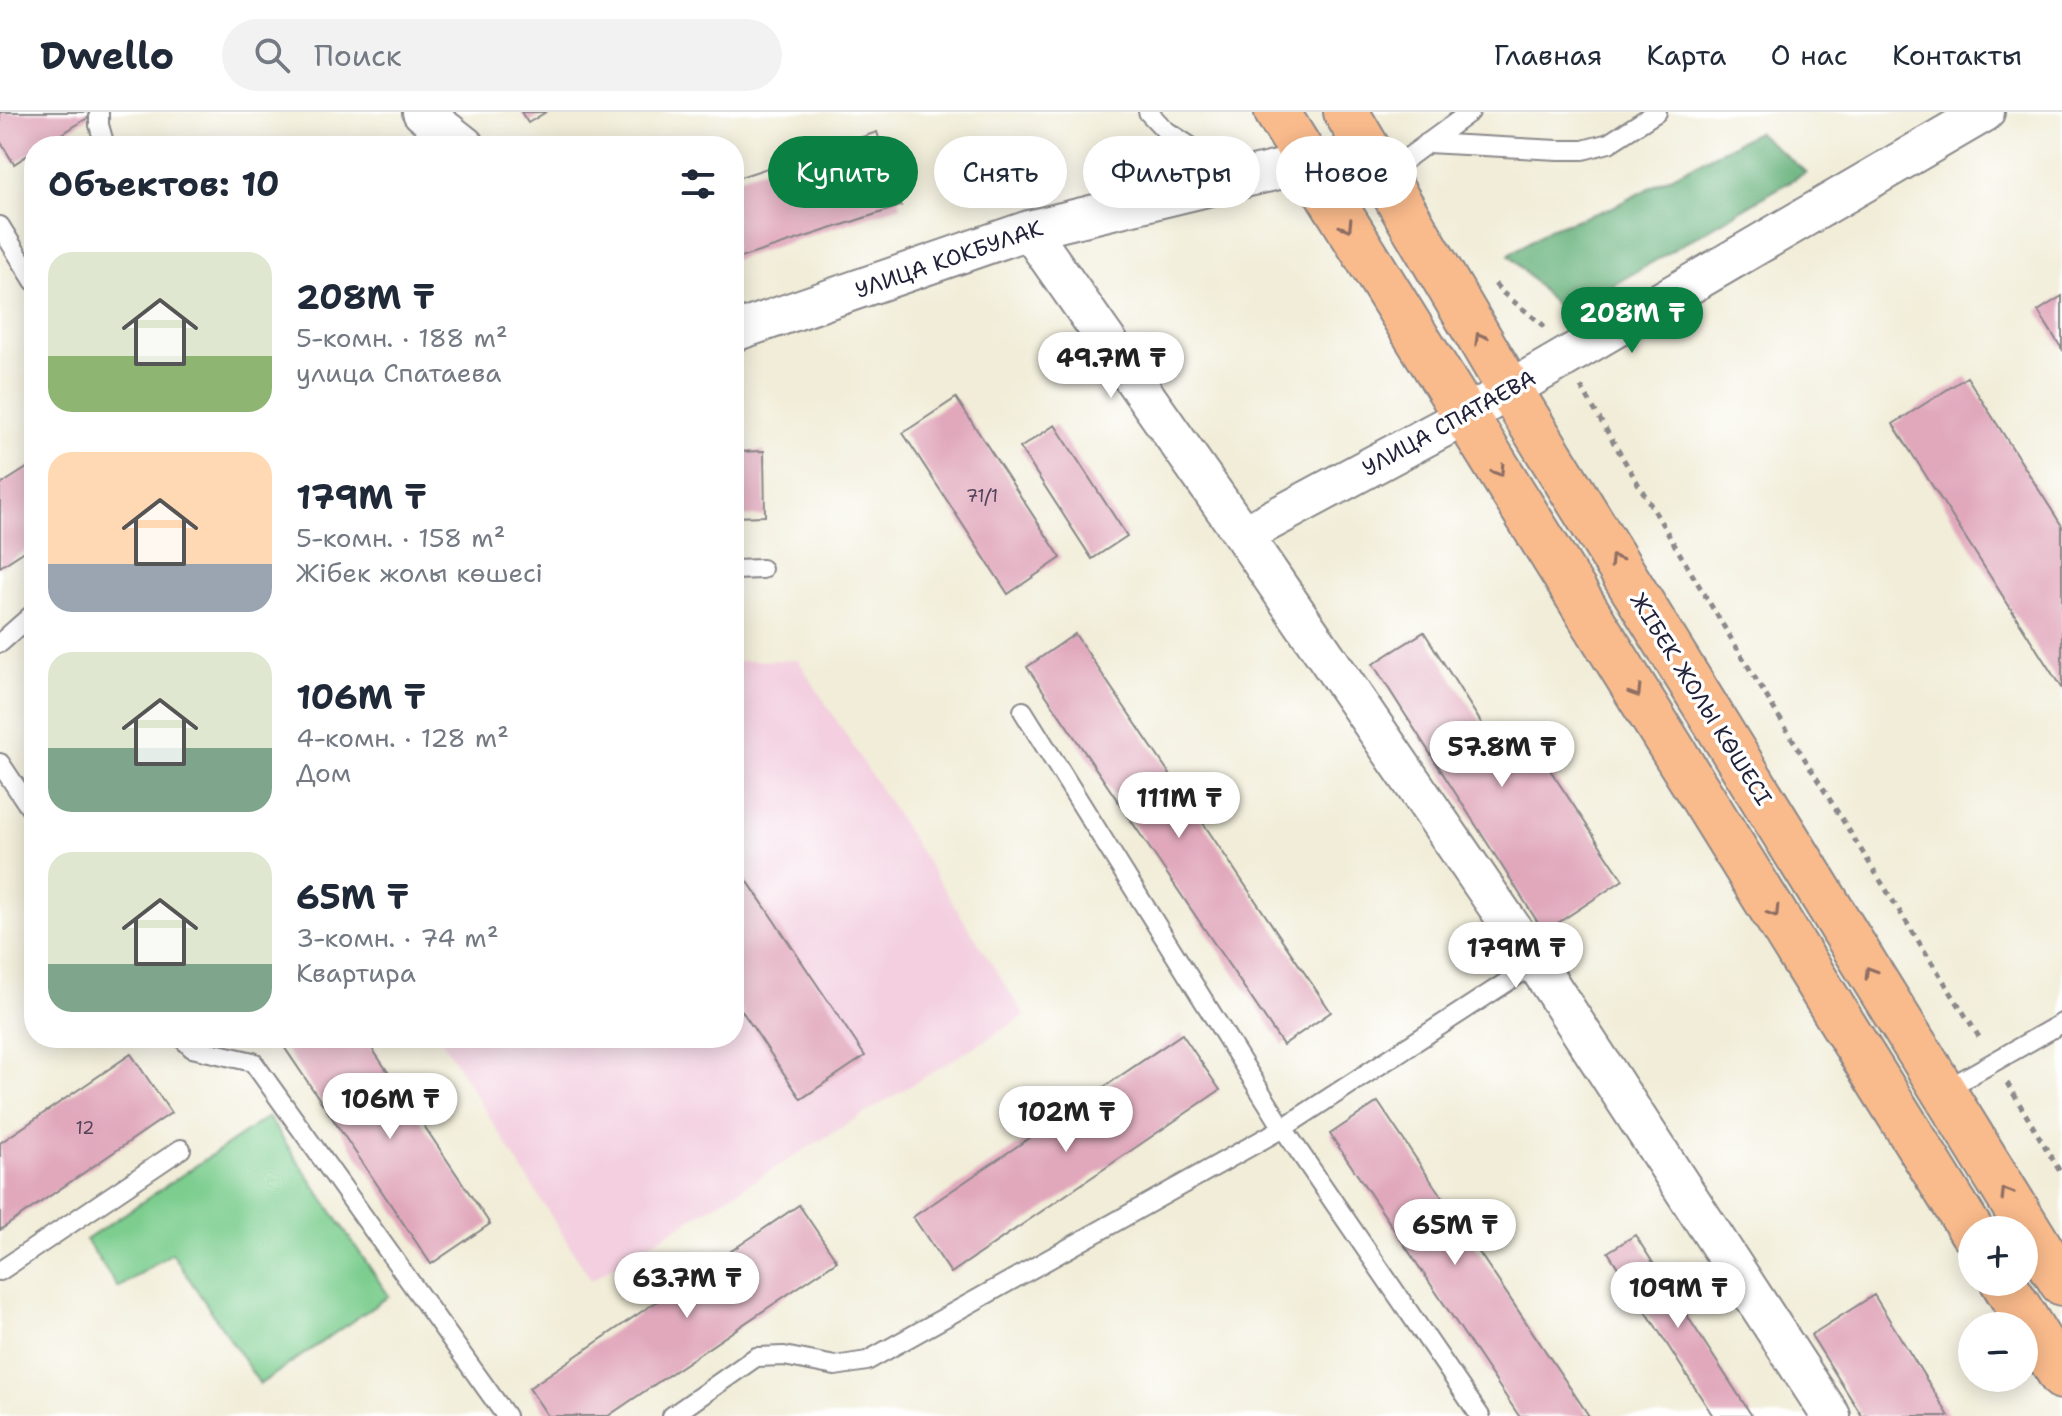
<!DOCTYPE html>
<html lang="ru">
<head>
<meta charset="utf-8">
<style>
  :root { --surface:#fff; --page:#f2f2f3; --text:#1f2937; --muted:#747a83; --line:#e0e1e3; --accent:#0b8043 }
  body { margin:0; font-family:"Shantell Sans",sans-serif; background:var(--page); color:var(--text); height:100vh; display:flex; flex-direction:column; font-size:30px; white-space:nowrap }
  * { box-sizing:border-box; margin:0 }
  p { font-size:26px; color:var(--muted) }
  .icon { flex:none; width:44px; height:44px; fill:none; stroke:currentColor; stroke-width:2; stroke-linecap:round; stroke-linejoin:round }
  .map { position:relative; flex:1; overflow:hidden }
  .panel { position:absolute; left:24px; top:24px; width:720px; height:912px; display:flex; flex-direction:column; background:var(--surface); border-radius:32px; box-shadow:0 4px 20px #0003 }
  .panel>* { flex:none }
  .guide { position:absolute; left:768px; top:24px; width:760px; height:72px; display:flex; gap:16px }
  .buttons { position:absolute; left:1958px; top:1104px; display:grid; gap:16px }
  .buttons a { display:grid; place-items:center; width:80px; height:80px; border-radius:50%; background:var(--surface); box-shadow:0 4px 20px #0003; font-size:40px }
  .price { position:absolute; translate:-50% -68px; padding:0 18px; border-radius:28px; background:#fff; color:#222; font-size:26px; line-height:52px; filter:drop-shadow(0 2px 4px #0008) }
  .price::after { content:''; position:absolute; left:50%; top:48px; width:24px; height:18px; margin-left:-12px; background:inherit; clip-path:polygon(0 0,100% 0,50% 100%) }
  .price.on { background:var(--accent); color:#fff }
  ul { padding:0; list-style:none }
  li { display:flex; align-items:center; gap:24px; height:200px; padding:0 24px }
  li span { display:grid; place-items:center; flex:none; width:224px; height:160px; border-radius:24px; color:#555 }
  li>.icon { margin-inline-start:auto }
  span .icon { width:96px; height:96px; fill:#fffc; stroke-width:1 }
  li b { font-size:34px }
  h2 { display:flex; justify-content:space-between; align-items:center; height:96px; padding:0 24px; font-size:34px }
  .pill { padding:0 28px; border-radius:36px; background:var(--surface); box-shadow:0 4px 20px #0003; font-size:28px; line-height:72px }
  .pill.on { background:var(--accent); color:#fff }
  header { display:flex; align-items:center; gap:48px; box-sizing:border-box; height:112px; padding:0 40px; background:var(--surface); border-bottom:2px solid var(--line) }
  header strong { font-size:38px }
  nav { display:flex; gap:44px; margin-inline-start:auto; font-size:28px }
  .search { width:560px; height:72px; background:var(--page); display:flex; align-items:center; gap:20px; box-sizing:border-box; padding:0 28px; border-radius:44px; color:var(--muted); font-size:30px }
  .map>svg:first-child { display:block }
  .built { fill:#f3cfdf }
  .green { fill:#7ccd8e; stroke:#4f7864; stroke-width:2 }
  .forest { fill:#65b079; stroke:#44695a; stroke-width:2 }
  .building { fill:#e1a8bc }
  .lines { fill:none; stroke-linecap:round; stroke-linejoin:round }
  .lane-casing { stroke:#8a888a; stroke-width:22 }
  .street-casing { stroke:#8a888a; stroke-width:42 }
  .primary-casing { stroke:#8a888a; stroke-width:48 }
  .path { stroke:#8a888a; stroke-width:5; stroke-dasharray:6 6; stroke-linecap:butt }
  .lane { stroke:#fff; stroke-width:18 }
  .street { stroke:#fff; stroke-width:38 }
  .primary { stroke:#fabb8c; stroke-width:44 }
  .oneway { stroke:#8e6e64 }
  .labels { text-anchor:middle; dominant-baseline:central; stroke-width:7; stroke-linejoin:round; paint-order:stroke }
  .number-label { font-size:18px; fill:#52445b }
  .street-label { font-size:22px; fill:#22223b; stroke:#fff }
</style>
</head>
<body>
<header>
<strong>Dwello</strong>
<div class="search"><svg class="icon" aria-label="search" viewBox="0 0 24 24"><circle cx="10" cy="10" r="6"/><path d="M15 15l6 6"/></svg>Поиск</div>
<nav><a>Главная</a><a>Карта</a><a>О нас</a><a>Контакты</a></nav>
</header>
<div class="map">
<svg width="2062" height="1304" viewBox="0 0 2062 1304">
  <rect width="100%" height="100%" fill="#fff"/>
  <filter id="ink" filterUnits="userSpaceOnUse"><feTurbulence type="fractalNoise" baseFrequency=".0125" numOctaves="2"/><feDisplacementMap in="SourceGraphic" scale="16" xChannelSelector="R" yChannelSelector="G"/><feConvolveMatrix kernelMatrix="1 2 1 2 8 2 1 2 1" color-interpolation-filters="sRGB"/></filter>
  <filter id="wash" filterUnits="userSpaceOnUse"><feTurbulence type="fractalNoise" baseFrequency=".006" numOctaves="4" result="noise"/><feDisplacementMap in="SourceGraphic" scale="32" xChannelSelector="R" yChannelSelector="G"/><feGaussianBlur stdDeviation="1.8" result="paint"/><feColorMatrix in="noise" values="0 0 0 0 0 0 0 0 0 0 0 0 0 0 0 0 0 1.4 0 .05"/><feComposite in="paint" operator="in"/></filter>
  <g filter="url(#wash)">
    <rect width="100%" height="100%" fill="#f1edd8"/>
    <path class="built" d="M798 548 1025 904 591 1168 440 926H734V549Z"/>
    <path class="green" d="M268 1005 389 1184 260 1272 172 1141 118 1176 86 1128Z"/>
    <path class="forest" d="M1757 20 1806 60 1564 202 1509 143 1549 117 1611 96Z"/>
    <g id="blocks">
      <path class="building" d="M0 0H90L92 3 43 34H34V39L14 52 0 29Z
        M521 0H546L528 11Z
        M877 20 901 94 734 148V67Z
        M2062 184V237L2038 199Z
        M1967 265 2062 414V577L1893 312Z
        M956 286 1061 446 1008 482 903 321Z
        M1055 313 1127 424 1092 447 1020 336Z
        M764 339 765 404 734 405V340Z
        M30 354 34 360V433L0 455V373Z
        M1424 520 1494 631 1521 614 1623 768 1544 820 1373 552Z
        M1075 522 1331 900 1283 933 1027 555Z
        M734 749 865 944 801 987 734 887Z
        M1182 922 1220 978 951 1161 913 1105Z
        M278 926H365L490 1112 431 1152Z
        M131 942 171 1001 0 1118V1031Z
        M1378 990 1589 1304H1519L1330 1022Z
        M799 1093 837 1149 608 1304H548L529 1276Z
        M1635 1123 1752 1304H1713L1608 1140Z
        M1874 1183 1949 1304H1862L1811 1223Z"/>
    </g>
  </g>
  <g filter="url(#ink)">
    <use href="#blocks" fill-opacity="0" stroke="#8a888a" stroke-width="2"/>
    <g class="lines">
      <defs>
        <path id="lane" d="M99 0V13L105 34
          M1148 0 1165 18 1239 66
          M1427 31 1558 38H1583L1609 31 1657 0
          M1384 63 1470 0
          M0 114 34 169
          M734 458 762 457
          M0 531 34 501
          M1023 599 1283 1016 1480 1304
          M0 651 34 702
          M182 926 192 936 253 950 506 1304
          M1943 979 2062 911
          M0 1159 181 1037
          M672 1304 756 1245 784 1244 835 1254 867 1249 1283 1016 1536 851"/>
        <path id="street" d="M422 0 465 34
          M1029 118 1243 423 1536 851 1831 1304
          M734 220 1029 118 1307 51
          M1243 423 1465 304 1985 0"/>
        <path id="primary" d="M1277 0 1972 1120
          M1346 0 1510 278 2062 1171
          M2003 1170 2062 1265"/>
      </defs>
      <use href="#lane" class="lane-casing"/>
      <use href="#street" class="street-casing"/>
      <use href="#primary" class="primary-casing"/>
      <path class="path" d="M1495 172 1503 181 1542 212 1546 219
        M1581 275C1710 495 1844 713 1981 928
        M2007 971 2062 1063"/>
      <use href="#lane" class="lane"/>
      <use href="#street" class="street"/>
      <use href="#primary" class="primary"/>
    </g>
    <defs><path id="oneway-chevron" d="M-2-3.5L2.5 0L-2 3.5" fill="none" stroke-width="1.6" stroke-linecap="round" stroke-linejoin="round" transform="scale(2)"/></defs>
    <g class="oneway">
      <use href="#oneway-chevron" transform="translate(1347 114) rotate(58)"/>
      <use href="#oneway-chevron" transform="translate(1480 226) rotate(-120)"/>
      <use href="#oneway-chevron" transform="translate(1499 359) rotate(58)"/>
      <use href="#oneway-chevron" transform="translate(1615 448) rotate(-122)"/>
      <use href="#oneway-chevron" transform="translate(1636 580) rotate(58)"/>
      <use href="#oneway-chevron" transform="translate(1774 800) rotate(58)"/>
      <use href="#oneway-chevron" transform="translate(1870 860) rotate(-122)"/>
      <use href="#oneway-chevron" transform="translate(2006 1081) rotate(-122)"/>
    </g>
  </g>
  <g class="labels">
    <g class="number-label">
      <text x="982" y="384">71/1</text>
      <text x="85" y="1016">12</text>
    </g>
    <g class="street-label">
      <text transform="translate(949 147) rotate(-19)">УЛИЦА КОКБУЛАК</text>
      <text transform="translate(1449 311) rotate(-29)">УЛИЦА СПАТАЕВА</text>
      <text transform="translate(1701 587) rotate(58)">ЖІБЕК ЖОЛЫ КӨШЕСІ</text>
    </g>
  </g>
</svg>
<div class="buttons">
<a>+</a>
<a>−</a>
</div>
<b class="price on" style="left:1632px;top:243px">208M ₸</b>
<b class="price" style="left:1111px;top:288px">49.7M ₸</b>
<b class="price" style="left:1502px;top:677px">57.8M ₸</b>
<b class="price" style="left:1179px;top:728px">111M ₸</b>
<b class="price" style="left:1516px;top:878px">179M ₸</b>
<b class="price" style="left:390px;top:1029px">106M ₸</b>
<b class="price" style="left:1066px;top:1042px">102M ₸</b>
<b class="price" style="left:1455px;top:1155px">65M ₸</b>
<b class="price" style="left:687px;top:1208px">63.7M ₸</b>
<b class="price" style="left:1678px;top:1218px">109M ₸</b>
<div class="guide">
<a class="pill on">Купить</a>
<a class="pill">Снять</a>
<a class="pill">Фильтры</a>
<a class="pill">Новое</a>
</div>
<section class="panel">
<h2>Объектов: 10<svg class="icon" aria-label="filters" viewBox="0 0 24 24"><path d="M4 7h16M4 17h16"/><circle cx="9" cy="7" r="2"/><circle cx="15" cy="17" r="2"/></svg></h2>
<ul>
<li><span style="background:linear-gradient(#dfe7d0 65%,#8fb573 0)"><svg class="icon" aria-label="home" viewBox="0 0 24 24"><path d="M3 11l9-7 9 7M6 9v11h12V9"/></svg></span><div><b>208M ₸</b><p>5-комн. · 188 m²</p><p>улица Спатаева</p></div></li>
<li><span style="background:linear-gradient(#ffd9b3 70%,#9aa5b1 0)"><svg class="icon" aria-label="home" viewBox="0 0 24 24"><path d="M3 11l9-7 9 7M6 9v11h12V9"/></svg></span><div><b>179M ₸</b><p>5-комн. · 158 m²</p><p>Жібек жолы көшесі</p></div></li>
<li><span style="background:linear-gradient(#dfe7d0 60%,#7fa58c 0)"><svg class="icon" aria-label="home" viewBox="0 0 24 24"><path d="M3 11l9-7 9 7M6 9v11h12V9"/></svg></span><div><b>106M ₸</b><p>4-комн. · 128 m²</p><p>Дом</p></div></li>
<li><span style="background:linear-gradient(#dfe7d0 70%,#7fa58c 0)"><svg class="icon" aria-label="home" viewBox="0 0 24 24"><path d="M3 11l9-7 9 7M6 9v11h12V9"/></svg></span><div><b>65M ₸</b><p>3-комн. · 74 m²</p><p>Квартира</p></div></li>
</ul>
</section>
</div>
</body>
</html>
